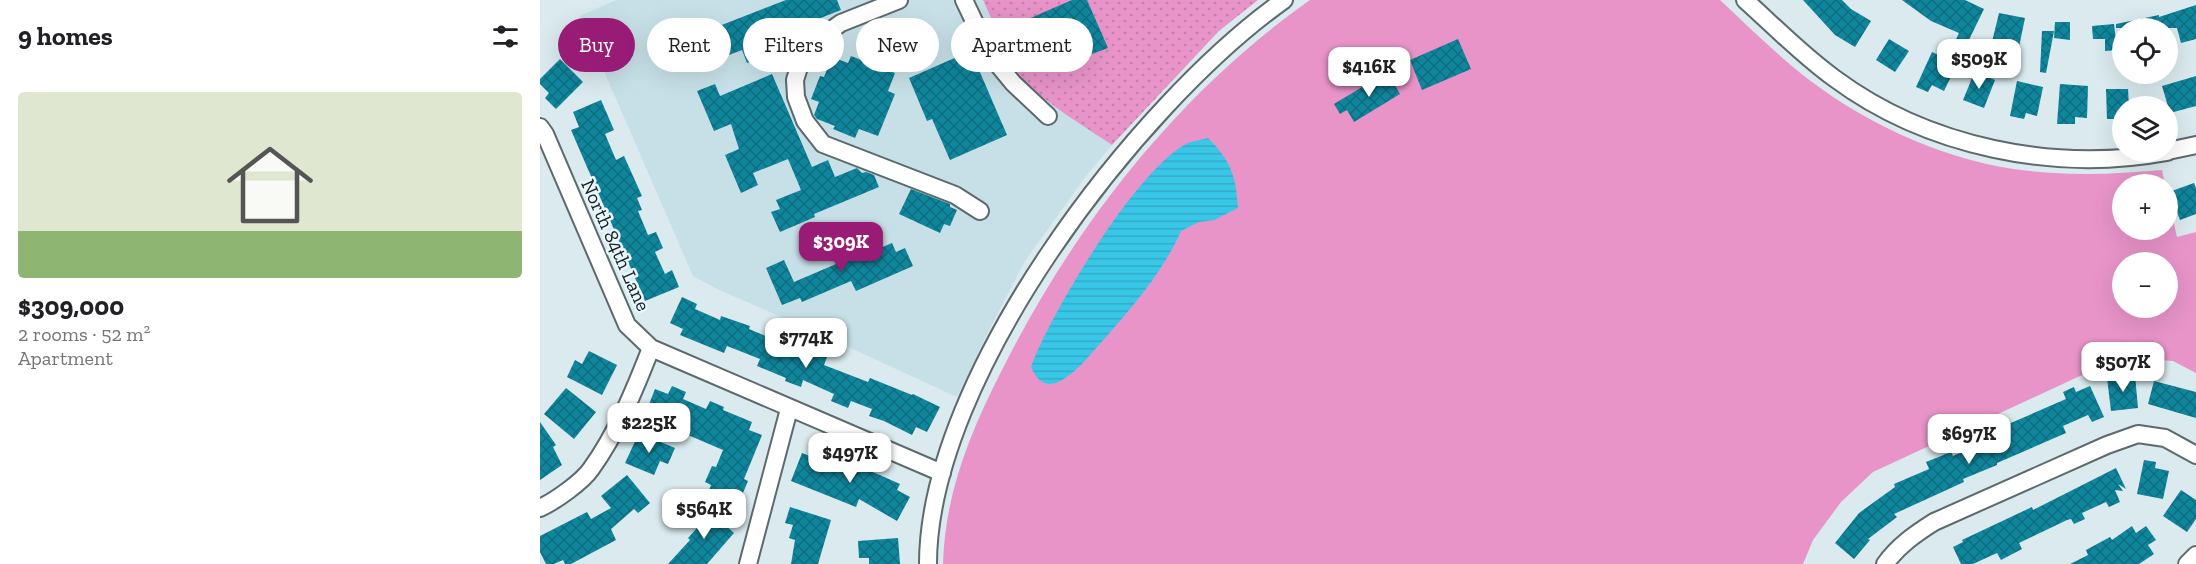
<!DOCTYPE html>
<html lang="en">
<head>
<meta charset="utf-8">
<style>
  :root { --surface:#fff; --page:#f6f6f6; --text:#202124; --muted:#757577; --accent:#981c75 }
  body { margin:0; font-family:"Zilla Slab",serif; background:var(--page); color:var(--text); height:100vh; display:flex; flex-direction:column; font-size:22px; white-space:nowrap }
  * { box-sizing:border-box; margin:0 }
  p { font-size:20px; color:var(--muted) }
  .icon { flex:none; width:33px; height:33px; fill:none; stroke:currentColor; stroke-width:2; stroke-linecap:round; stroke-linejoin:round }
  .map { position:relative; flex:1; overflow:hidden }
  .side { display:flex; flex-direction:column; background:var(--surface); width:540px }
  .side>* { flex:none }
  .guide { position:absolute; left:18px; top:18px; width:570px; height:54px; display:flex; gap:12px }
  .controls { position:absolute; left:1572px; top:18px; display:grid; gap:12px }
  .controls a { display:grid; place-items:center; width:66px; height:66px; border-radius:50%; background:var(--surface); box-shadow:0 6px 24px #0002; font-size:30px }
  .price { position:absolute; translate:-50% -51px; padding:0 14px; border-radius:12px; background:#fff; color:#222; font-size:20px; line-height:39px; filter:drop-shadow(0 2px 3px #0008) }
  .price::after { content:''; position:absolute; left:50%; top:36px; width:18px; height:14px; margin-left:-9px; background:inherit; clip-path:polygon(0 0,100% 0,50% 100%) }
  .price.active { background:var(--accent); color:#fff }
  ul { padding:0; list-style:none }
  li { display:grid; align-content:center; gap:12px; height:318px; padding:0 18px }
  li span { display:grid; place-items:center; height:186px; border-radius:6px; color:#555 }
  li>.icon { margin-inline-start:auto }
  span .icon { width:108px; height:108px; fill:#fffc; stroke-width:1 }
  li b { font-size:26px }
  h2 { display:flex; justify-content:space-between; align-items:center; height:72px; padding:0 18px; font-size:26px }
  .tag { padding:0 21px; border-radius:27px; background:var(--surface); box-shadow:0 6px 24px #0002; font-size:21px; line-height:54px }
  .tag.active { background:var(--accent); color:#fff }
  main { display:flex; flex:1; min-height:0 }
  .map>svg:first-child { display:block }
  .built { fill:#c7e0e7 }
  .grass { fill:#e894c9; fill-rule:evenodd }
  .park { fill:url(#park-dots) }
  .water { fill:url(#water-rules) }
  .building { fill:url(#building-cross-hatch) }
  .lines { fill:none; stroke-linecap:round; stroke-linejoin:round }
  .minor-casing { stroke:#5c696d; stroke-width:20 }
  .minor { stroke:#fff; stroke-width:16 }
  .labels { text-anchor:middle; dominant-baseline:central; stroke-width:5; stroke-linejoin:round; paint-order:stroke }
  .street-label { font-size:20px; fill:#181e20; stroke:#e7f7fc }
</style>
</head>
<body>
<main>
<section class="side">
<h2>9 homes<svg class="icon" aria-label="filters" viewBox="0 0 24 24"><path d="M4 7h16M4 17h16"/><circle cx="9" cy="7" r="2"/><circle cx="15" cy="17" r="2"/></svg></h2>
<ul>
<li><span style="background:linear-gradient(#dfe7d0 75%,#8fb573 0)"><svg class="icon" aria-label="home" viewBox="0 0 24 24"><path d="M3 11l9-7 9 7M6 9v11h12V9"/></svg></span><div><b>$309,000</b><p>2 rooms · 52 m²</p><p>Apartment</p></div></li>
</ul>
</section>
<div class="map">
<svg width="1656" height="564" viewBox="0 0 1656 564">
  <defs>
    <pattern id="park-dots" width="8" height="8" patternUnits="userSpaceOnUse" patternTransform="scale(1.5)"><rect width="8" height="8" fill="#e894c9"/><path d="M2 2h.1M6 6h.1" fill="none" stroke="#c67fac" stroke-width="1.8" stroke-linecap="round"/></pattern>
    <pattern id="water-rules" width="6" height="5" patternUnits="userSpaceOnUse" patternTransform="scale(1.5)"><rect width="6" height="5" fill="#39c7e7"/><path d="M0 2.5h6" fill="none" stroke="#32aac6"/></pattern>
    <pattern id="building-cross-hatch" width="8" height="8" patternUnits="userSpaceOnUse" patternTransform="scale(1.5)"><rect width="8" height="8" fill="#10869d"/><path d="M0 0l8 8M0 8l8-8" fill="none" stroke="#0e6d80"/></pattern>
  </defs>
  <rect width="100%" height="100%" fill="#daeaee"/>
  <path class="built" d="M76 0H443L470 64 510 102 572 145 546 176 485 261 451 326 417 397 260 325 177 289 153 276 40 16Z"/>
  <path class="grass" d="M770 0H1180C1209 27 1237 55 1268 79 1331 127 1411 163 1490 171 1534 176 1578 174 1622 170L1625 184H1582V230H1628V196L1637 237 1656 232V373L1633 361 1604 359 1553 370 1333 472 1301 502 1273 540 1263 564H403C405 493 430 433 462 370 534 226 638 93 770 0ZM1582 262H1628V308H1582Z"/>
  <path class="park" d="M443 0H718L679 31 572 145 525 114 478 79Z"/>
  <path class="water" d="M668 138C691 161 696 176 698 208L674 220 659 222 641 231C619 281 578 323 542 364 525 380 504 398 491 367 510 314 596 170 646 144 652 141 661 140 668 138Z"/>
  <path class="building" d="M246 0H297L301 10 235 36 240 50 207 63 202 50 176 60 172 52 164 55 156 35Z
    M532 0H547L568 48 552 54 550 49 499 71 479 23Z
    M1263 0H1302L1311 9 1331 21 1315 47 1295 35Z
    M1362 0H1425L1444 9 1404 91 1392 85 1388 92 1376 87 1392 52 1407 59 1419 33 1391 21Z
    M1656 5V39L1641 43 1637 28H1576V24L1619 15V17Z
    M1459 13 1485 18 1479 47 1452 42Z
    M1515 22H1530V40L1514 38Z
    M1574 24 1577 50 1565 51V39H1553L1552 26Z
    M1502 31H1514L1506 73 1500 72Z
    M918 39 931 69 882 90 870 60Z
    M1349 39 1369 51 1355 72 1336 60Z
    M435 49 446 67 439 70 467 135 410 160 392 119 387 121 369 78Z
    M311 56 355 73 348 91 355 94 338 136 319 129 315 138 293 129 295 126 277 119 274 115 279 102 271 99 280 76 284 77 292 57 308 63Z
    M20 59 43 82 16 109 5 98 9 93 0 84V79Z
    M1435 71 1455 80 1444 108 1423 100Z
    M847 72 860 94 814 122 807 110 800 114 794 104Z
    M232 74 272 167 288 160 295 177 317 168 322 173 326 172 334 175 339 187 274 214 275 217 240 232 231 212 240 209 236 200 261 190 248 159 213 173 218 185 201 193 185 155 199 149 191 124 174 131 157 91 175 84 180 96Z
    M1656 76V106L1630 113 1622 86Z
    M1477 81 1503 87 1497 116 1486 113 1484 119 1470 116Z
    M1520 84 1548 86 1547 118 1535 117V124H1517Z
    M1566 89H1588L1589 106H1582V119H1567Z
    M61 100 74 130 65 134 76 160 84 156 102 196 97 198 102 210 98 211 108 235 116 232 123 248 115 252 125 274 132 270 139 287 105 301 31 130 39 127 33 112Z
    M1654 183 1656 188V214L1640 220 1629 192Z
    M371 189 410 204V207L417 210 410 226 404 224 400 233 359 214Z
    M318 241 324 255 352 243 356 252 365 248 373 266 316 291 311 281 262 302 260 298 242 305 226 268 244 260 254 282 303 261 298 249Z
    M142 297 157 304 155 309 180 320 181 316 210 326 209 329 257 349 258 346 287 357 284 365 328 382 330 378 372 395 373 394 400 407 387 432 376 427 372 435 344 421 329 416 332 409 311 401 308 408 291 401 294 394 263 380 261 387 245 381 246 378 217 366 220 359 187 346 184 353 140 335 143 329 130 323Z
    M49 351 77 365 62 395 27 377 35 360 42 364Z
    M1595 375 1598 408 1571 411 1567 378Z
    M1614 381 1656 392V418L1608 404Z
    M132 386 146 392 143 399 166 409 170 401 184 407 183 410 212 422 209 430 222 435 204 479 208 481 195 512 165 500 171 485 165 482 172 466 176 467 183 450 141 432 144 427 106 412 115 389 128 394Z
    M1550 386 1564 417 1552 422 1548 415 1523 426 1526 433 1457 463V465L1423 479 1424 482 1354 514 1357 517 1328 539 1330 540 1314 559 1295 543 1319 513 1355 487 1354 484 1389 469 1386 462 1411 452 1413 456 1460 436 1457 429 1526 399 1523 392 1534 387 1536 392Z
    M26 388 56 412 34 439 4 414Z
    M0 422 16 445 13 447 22 465 0 480Z
    M99 433 135 448 128 464 120 461 114 475 85 463Z
    M279 450 293 456 290 463 314 472 317 465 360 484 357 490 370 497 357 521 319 499 316 507 251 481 262 453 275 458Z
    M1604 460 1616 462 1615 468 1629 471 1623 499 1597 494Z
    M1576 468 1586 489 1578 484 1583 491 1575 490 1580 502 1569 507 1566 502 1542 513 1545 519 1534 524 1531 519 1527 520 1479 543 1482 549 1461 560 1457 553 1433 564H1421L1413 547 1423 542 1422 540 1492 507 1493 510Z
    M87 475 110 503 98 513 94 509 71 529 76 540 31 564H25L23 560 14 564H6L0 552V536L47 512 51 519 71 508 61 496Z
    M1641 490 1656 500V519L1647 532 1623 516Z
    M165 507 194 533 167 564H128L150 540 148 538 158 527 152 521Z
    M250 507 291 520 278 564H251L255 540 249 538 253 525 245 523Z
    M1592 526 1596 533 1606 526 1616 540 1608 545 1614 554 1599 564H1530L1548 555 1546 550 1570 537 1572 540Z
    M358 538 360 564H329V558H319L318 541Z"/>
  <g class="lines">
    <defs>
      <path id="minor" d="M359 0 301 23 274 42 260 64 255 80 256 97 265 121 283 144 415 195 440 211
        M424 0 450 55 473 83 508 116
        M1205 0C1234 26 1262 55 1294 78 1387 147 1514 173 1627 152
        M0 127 5 134 87 325 111 348 402 473
        M1628 151 1656 145
        M0 508C15 501 42 482 51 469 77 433 95 389 111 348
        M208 564 249 409
        M388 564C388 377 596 105 744 0
        M1345 564C1358 546 1375 534 1394 522L1567 445 1598 434 1625 438 1656 455
        M1647 564 1656 555"/>
    </defs>
    <use href="#minor" class="minor-casing"/>
    <use href="#minor" class="minor"/>
  </g>
  <g class="labels">
    <g class="street-label">
      <text transform="translate(76 245) rotate(66)">North 84th Lane</text>
    </g>
  </g>
</svg>
<div class="controls">
<a><svg class="icon" aria-label="locate" viewBox="0 0 24 24"><circle cx="12" cy="12" r="6"/><path d="M12 2v4M12 18v4M2 12h4M18 12h4"/></svg></a>
<a><svg class="icon" aria-label="layers" viewBox="0 0 24 24"><path d="M12 4l9 5-9 5-9-5zM3 14l9 5 9-5"/></svg></a>
<a>+</a>
<a>−</a>
</div>
<b class="price" style="left:1439px;top:90px">$509K</b>
<b class="price" style="left:829px;top:98px">$416K</b>
<b class="price active" style="left:301px;top:273px">$309K</b>
<b class="price" style="left:266px;top:369px">$774K</b>
<b class="price" style="left:1583px;top:393px">$507K</b>
<b class="price" style="left:109px;top:454px">$225K</b>
<b class="price" style="left:1429px;top:465px">$697K</b>
<b class="price" style="left:310px;top:484px">$497K</b>
<b class="price" style="left:164px;top:540px">$564K</b>
<div class="guide">
<a class="tag active">Buy</a>
<a class="tag">Rent</a>
<a class="tag">Filters</a>
<a class="tag">New</a>
<a class="tag">Apartment</a>
</div>
</div>
</main>
</body>
</html>
